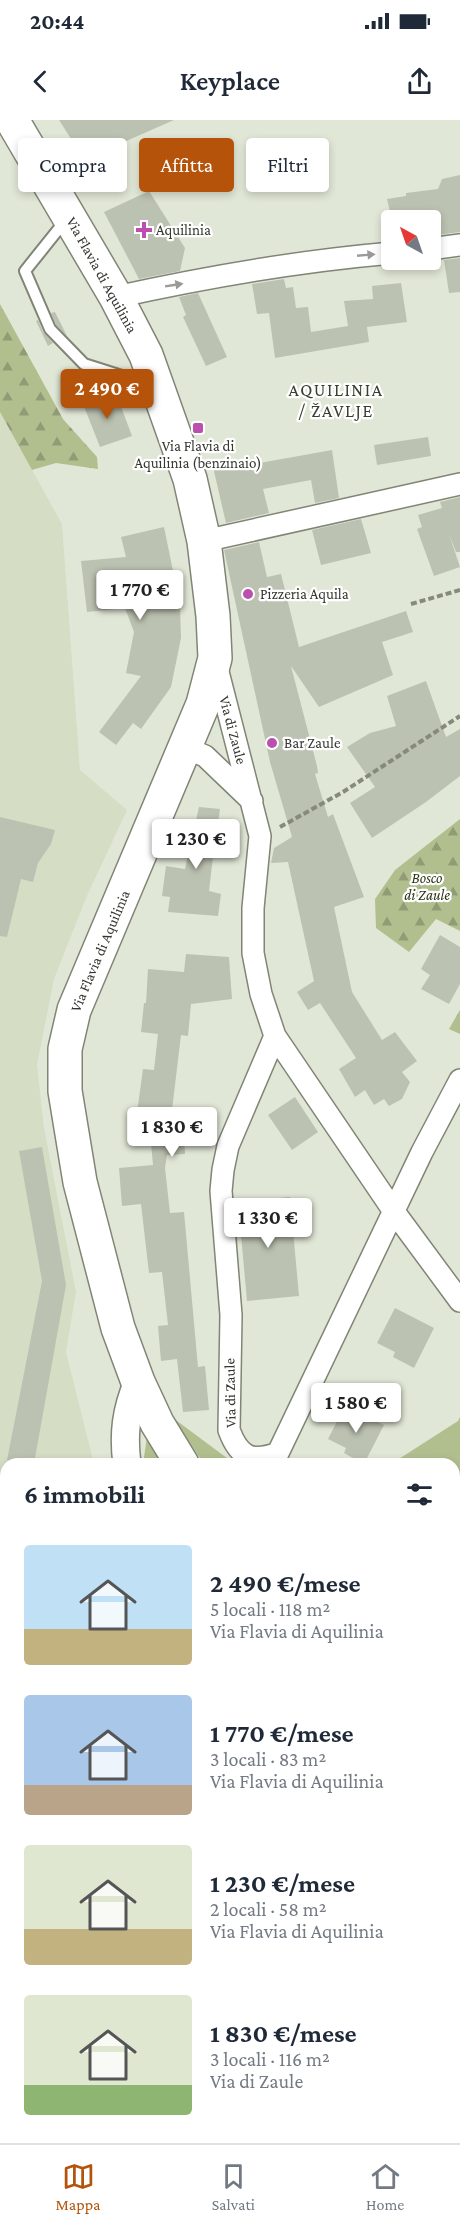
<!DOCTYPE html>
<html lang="it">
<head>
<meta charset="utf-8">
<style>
  :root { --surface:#fff; --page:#f2f2f3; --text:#1f2937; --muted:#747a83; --line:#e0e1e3; --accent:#b45309 }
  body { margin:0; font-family:"Crimson Pro",serif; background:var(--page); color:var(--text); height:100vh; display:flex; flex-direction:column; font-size:22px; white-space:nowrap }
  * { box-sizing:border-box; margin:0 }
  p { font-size:20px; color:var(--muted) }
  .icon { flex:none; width:33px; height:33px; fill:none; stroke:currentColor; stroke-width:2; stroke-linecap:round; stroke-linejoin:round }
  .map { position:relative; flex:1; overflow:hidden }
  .drawer { position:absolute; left:0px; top:1338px; width:460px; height:686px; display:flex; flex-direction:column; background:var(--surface); border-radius:18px 18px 0 0; box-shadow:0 3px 9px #0003 }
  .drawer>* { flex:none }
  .guide { position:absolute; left:18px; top:18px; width:424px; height:54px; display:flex; gap:12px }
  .needle { width:39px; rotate:320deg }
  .fabs { position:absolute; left:381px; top:90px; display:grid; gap:12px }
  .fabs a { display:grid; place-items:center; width:60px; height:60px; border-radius:6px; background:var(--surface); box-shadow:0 3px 9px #0003; font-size:30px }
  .price { position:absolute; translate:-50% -51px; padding:0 14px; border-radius:6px; background:#fff; color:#222; font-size:20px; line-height:39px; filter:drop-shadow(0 2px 3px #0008) }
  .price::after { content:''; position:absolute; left:50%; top:36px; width:18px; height:14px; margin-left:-9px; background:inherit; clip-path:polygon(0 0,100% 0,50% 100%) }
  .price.current { background:var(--accent); color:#fff }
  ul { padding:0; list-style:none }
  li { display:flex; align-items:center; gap:18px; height:150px; padding:0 24px }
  li span { display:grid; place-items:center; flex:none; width:168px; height:120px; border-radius:6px; color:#555 }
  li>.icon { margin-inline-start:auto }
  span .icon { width:72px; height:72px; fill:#fffc; stroke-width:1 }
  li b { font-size:26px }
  h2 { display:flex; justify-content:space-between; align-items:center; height:72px; padding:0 24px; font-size:26px }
  .pill { padding:0 21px; border-radius:6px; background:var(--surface); box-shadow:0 3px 9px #0003; font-size:21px; line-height:54px }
  .pill.current { background:var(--accent); color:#fff }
  .status { display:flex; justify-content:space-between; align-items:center; height:42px; padding:0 30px; background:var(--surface); direction:ltr }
  .status svg { height:16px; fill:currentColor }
  header { display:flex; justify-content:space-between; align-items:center; height:78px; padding:0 24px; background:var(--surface); font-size:27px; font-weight:600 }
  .menu { display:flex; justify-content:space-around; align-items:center; height:84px; border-top:2px solid var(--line); background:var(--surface); font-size:16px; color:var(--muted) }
  .menu a { display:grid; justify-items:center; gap:3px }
  .menu .current { color:var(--accent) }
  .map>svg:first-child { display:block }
  .built { fill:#d5ddc5 }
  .grass { fill:#b1bf8f }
  .forest { fill:url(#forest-firs) }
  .building { fill:#bcc2b1 }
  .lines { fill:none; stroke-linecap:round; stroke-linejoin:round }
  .primary-tunnel { stroke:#bfc4b5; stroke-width:33; stroke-dasharray:33 16; stroke-linecap:butt }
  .service-casing { stroke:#808575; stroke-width:14 }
  .minor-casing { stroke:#808575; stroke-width:24 }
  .tertiary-casing { stroke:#808575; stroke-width:30 }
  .primary-casing { stroke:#808575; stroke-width:36 }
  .path { stroke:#85897e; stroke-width:4; stroke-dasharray:6 3; stroke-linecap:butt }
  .service { stroke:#fff; stroke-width:10 }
  .minor { stroke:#fff; stroke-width:21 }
  .tertiary { stroke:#fff; stroke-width:27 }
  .primary { stroke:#fff; stroke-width:33 }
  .oneway { fill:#9a9b98 }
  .poi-dot { fill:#ba4fb0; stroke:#fff; stroke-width:2 }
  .labels { text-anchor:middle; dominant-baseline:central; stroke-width:4.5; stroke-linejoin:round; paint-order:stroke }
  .poi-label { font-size:15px; fill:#353730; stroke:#fff; text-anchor:start }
  .street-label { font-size:15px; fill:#353730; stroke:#fff }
  .park-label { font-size:15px; font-style:italic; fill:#2c3513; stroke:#fff }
  .quarter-label { font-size:18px; letter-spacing:1.5px; fill:#3b3f31; stroke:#fff }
</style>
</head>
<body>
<div class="status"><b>20:44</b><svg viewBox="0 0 49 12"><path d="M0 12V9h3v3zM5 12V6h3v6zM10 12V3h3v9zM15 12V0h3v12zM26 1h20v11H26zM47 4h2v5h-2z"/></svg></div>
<header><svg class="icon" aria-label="back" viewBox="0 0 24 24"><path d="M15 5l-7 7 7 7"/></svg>Keyplace<svg class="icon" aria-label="share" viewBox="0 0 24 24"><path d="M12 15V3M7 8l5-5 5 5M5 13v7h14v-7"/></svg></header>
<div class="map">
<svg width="460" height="2023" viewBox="0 0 460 2023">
  <defs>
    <pattern id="forest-firs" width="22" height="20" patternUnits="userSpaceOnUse" patternTransform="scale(1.5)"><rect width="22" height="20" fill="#b1bf8f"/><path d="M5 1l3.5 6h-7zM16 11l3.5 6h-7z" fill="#919c75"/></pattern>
  </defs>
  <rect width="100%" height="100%" fill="#e1e7d6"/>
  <path class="built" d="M0 292 62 404 80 650 127 690 86 778 54 859 37 945 44 1008 76 1172 66 1232 94 1344H6V1680L0 1687Z"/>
  <path class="grass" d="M460 1297V2023H0V1762L6 1757V2018H454V1344H391L458 1301Z
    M173 1298 235 1344H204Z
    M147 1317 163 1344H143Z"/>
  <path class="forest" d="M0 184 63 299 97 337 98 349 56 343 32 350 0 292Z
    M460 699V811L436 799 409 832 376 808 375 779 395 750Z
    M460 890V914L449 909Z"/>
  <path class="building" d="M59 0H174L115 26 127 45 99 63Z
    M460 55V112L430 116V100H392L387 79 406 76V73L438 69 442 59Z
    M149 71 185 128 180 151 139 159 104 92Z
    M460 138V172L449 173 444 140Z
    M284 159 286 168 293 167 296 188 308 187 311 212 348 206 344 181 373 179 372 166 401 163 407 202 367 207 369 222 275 238 269 193 257 194 252 164Z
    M198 173 227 237 206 246 183 197 186 195 179 177Z
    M55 192 67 216 56 205 51 193Z
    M38 200 43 212 53 223 48 226 36 201Z
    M111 274 120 284 132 316 100 327 83 284Z
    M428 317 431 336 377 345 374 325Z
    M332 330 339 378 315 383 311 360 263 369 269 393 226 403 213 347 248 345Z
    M460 377V432H456L449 414 460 447 434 456 417 409 422 407 418 395 442 388 440 382Z
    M361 399 371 433 321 445 312 410Z
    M164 407 180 485 181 518 171 567 141 609 133 603 116 625 99 612 141 556 126 553 134 512 125 488 87 492 81 441 126 437 121 417Z
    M259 422 267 457 281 454 299 527 406 491 413 512 382 522 393 555 319 587 291 546 317 646 318 653 315 654 328 697 333 694 364 777 334 787 352 872 382 920 395 912 417 941 402 952 410 962 402 979 389 986 384 979 374 985 365 970 355 977 339 949 356 938 320 883 308 890 297 872 314 861 288 742 271 743 274 728 292 717 270 642 224 430Z
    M426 561 446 617 460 609V656L426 682 372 718 350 683 375 667 347 627 370 613 396 606 387 576Z
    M199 687 220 689 217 710 222 711 218 737H213L209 771 221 774 218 796 168 792 170 777 162 776 166 746 185 749Z
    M0 697 55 710 51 724 38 743 33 762 21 759 7 817 0 816Z
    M440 815 460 827V864L449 884 421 869 430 855 421 849Z
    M186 834 229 837 232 879 191 884 188 916 181 915 169 1015 184 1014 185 1034 167 1035 165 1048 170 1093 184 1092 198 1247 205 1246 209 1290 183 1292 177 1239 161 1241 158 1206 168 1205 162 1152 149 1153 141 1084 122 1086 119 1048 153 1045 149 1002 136 1000 143 949 154 950 158 914 141 912 144 883H146L148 849 184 852Z
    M295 977 318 1012 292 1030 268 995Z
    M42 1027 66 1165 34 1344 7 1340 42 1161 19 1031Z
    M290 1077 299 1176 247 1181 238 1082Z
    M395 1188 434 1208 414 1248 393 1237 395 1232 377 1223Z
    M345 1286 384 1305 364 1344 344 1333 346 1328 328 1319Z"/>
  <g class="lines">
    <path class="primary-tunnel" d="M454 1664 460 1670"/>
    <defs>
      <path id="service" d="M65 101 25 151 50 209 84 244 150 265"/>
      <path id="minor" d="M430 129 460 125
        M116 177C206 157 300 141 392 133
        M204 421 460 364
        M216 544 260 716 253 788V833L261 874 275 916 395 1093 460 1181
        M186 628 205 636 252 681
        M275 916 228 1026 223 1050 221 1071 231 1195 229 1310C239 1337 251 1343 278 1333L422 1032 460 960"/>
      <path id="tertiary" d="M127 1344C123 1314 126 1290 138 1262
        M0 1731 6 1725"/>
      <path id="primary" d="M12 0 116 177 146 235 190 359 204 421 213 496 215 538 203 584 74 890 65 929V971L80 1062 118 1208 138 1262 157 1303 182 1344"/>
    </defs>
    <use href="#service" class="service-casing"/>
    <use href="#minor" class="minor-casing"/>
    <use href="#tertiary" class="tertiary-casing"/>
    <use href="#primary" class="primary-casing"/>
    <path class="path" d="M411 484 460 470
      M280 707 343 672 460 596
      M454 1693 460 1689"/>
    <use href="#service" class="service"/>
    <use href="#minor" class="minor"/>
    <use href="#tertiary" class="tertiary"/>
    <use href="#primary" class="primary"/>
  </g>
  <defs><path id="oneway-solid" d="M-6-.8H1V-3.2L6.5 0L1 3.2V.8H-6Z" transform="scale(1.5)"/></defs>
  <g class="oneway">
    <use href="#oneway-solid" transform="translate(366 135) rotate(-5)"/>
    <use href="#oneway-solid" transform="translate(174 165) rotate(-9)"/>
  </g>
  <g class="poi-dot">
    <path d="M141 101h6v6h6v6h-6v6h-6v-6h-6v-6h6z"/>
    <rect x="192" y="302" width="12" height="12" rx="3"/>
    <circle cx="248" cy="474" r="6"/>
    <circle cx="272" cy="623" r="6"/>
  </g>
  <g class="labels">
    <g class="poi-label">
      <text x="156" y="110">Aquilinia</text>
      <text x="198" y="326" text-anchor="middle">Via Flavia di<tspan x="198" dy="17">Aquilinia (benzinaio)</tspan></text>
      <text x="260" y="474">Pizzeria Aquila</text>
      <text x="284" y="623">Bar Zaule</text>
    </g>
    <g class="street-label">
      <text transform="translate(102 155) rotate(61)">Via Flavia di Aquilinia</text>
      <text transform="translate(233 610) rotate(75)">Via di Zaule</text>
      <text transform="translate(100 831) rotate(-67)">Via Flavia di Aquilinia</text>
      <text transform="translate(230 1273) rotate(-91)">Via di Zaule</text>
    </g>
    <g class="park-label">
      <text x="427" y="758">Bosco<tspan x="427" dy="17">di Zaule</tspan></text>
    </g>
    <g class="quarter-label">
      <text x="336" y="270">AQUILINIA<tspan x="336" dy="21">/ ŽAVLJE</tspan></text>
    </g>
  </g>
</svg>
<div class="fabs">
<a><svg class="needle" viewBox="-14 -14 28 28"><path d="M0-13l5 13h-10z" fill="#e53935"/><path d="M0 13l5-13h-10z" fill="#747a83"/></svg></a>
</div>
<b class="price current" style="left:107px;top:300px">2 490 €</b>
<b class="price" style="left:140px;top:501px">1 770 €</b>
<b class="price" style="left:196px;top:750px">1 230 €</b>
<b class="price" style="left:172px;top:1038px">1 830 €</b>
<b class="price" style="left:268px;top:1129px">1 330 €</b>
<b class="price" style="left:356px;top:1314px">1 580 €</b>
<div class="guide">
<a class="pill">Compra</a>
<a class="pill current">Affitta</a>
<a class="pill">Filtri</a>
</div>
<section class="drawer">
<h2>6 immobili<svg class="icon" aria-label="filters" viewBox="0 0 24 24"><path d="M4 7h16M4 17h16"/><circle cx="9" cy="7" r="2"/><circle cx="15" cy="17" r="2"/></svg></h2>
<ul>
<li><span style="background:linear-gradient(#bfe0f5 70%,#c2b280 0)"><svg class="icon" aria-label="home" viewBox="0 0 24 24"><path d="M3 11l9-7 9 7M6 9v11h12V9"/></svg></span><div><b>2 490 €/mese</b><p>5 locali · 118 m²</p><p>Via Flavia di Aquilinia</p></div></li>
<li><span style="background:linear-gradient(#a9c7e8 75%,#b9a48a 0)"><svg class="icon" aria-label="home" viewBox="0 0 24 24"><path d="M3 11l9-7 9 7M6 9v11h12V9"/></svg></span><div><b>1 770 €/mese</b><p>3 locali · 83 m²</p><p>Via Flavia di Aquilinia</p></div></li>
<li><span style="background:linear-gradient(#dfe7d0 70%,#c2b280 0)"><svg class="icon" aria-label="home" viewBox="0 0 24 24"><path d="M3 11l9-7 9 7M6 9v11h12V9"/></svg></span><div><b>1 230 €/mese</b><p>2 locali · 58 m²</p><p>Via Flavia di Aquilinia</p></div></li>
<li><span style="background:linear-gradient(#dfe7d0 75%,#8fb573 0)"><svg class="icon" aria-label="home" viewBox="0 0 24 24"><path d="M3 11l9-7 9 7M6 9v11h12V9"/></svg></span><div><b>1 830 €/mese</b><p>3 locali · 116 m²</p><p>Via di Zaule</p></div></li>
</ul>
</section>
</div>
<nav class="menu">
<a class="current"><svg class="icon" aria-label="map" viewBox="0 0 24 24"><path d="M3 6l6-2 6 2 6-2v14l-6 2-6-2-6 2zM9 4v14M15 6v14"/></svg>Mappa</a>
<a><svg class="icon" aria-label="saved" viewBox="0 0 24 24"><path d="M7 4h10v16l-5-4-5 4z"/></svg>Salvati</a>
<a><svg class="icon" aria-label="home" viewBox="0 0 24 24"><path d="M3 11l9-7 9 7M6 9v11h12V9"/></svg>Home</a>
</nav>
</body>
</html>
